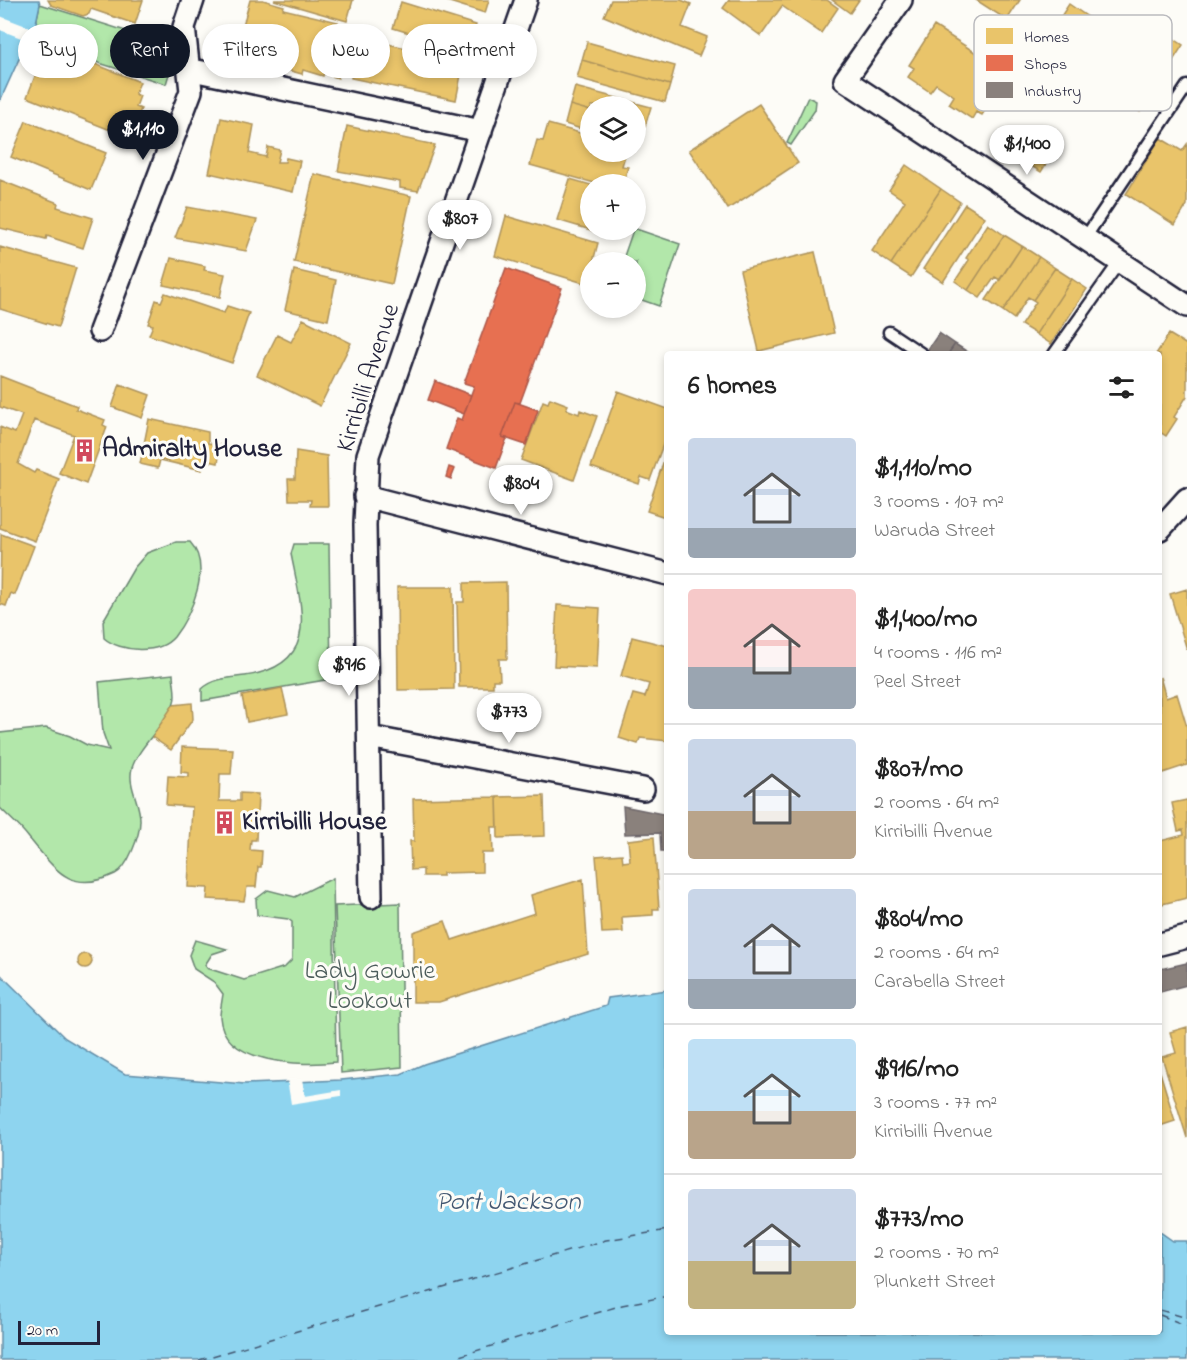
<!DOCTYPE html>
<html lang="en">
<head>
<meta charset="utf-8">
<style>
  :root { --surface:#fff; --page:#f6f6f6; --text:#222; --muted:#767676; --line:#e0e0e0; --accent:#111827 }
  body { margin:0; font-family:"Indie Flower",sans-serif; background:var(--page); color:var(--text); height:100vh; display:flex; flex-direction:column; font-size:22px; white-space:nowrap }
  * { box-sizing:border-box; margin:0 }
  p { font-size:20px; color:var(--muted) }
  .icon { flex:none; width:33px; height:33px; fill:none; stroke:currentColor; stroke-width:2; stroke-linecap:round; stroke-linejoin:round }
  .map { position:relative; flex:1; overflow:hidden }
  .panel { position:absolute; left:664px; top:351px; width:498px; height:984px; display:flex; flex-direction:column; background:var(--surface); border-radius:6px; box-shadow:0 3px 9px #0003 }
  .panel>* { flex:none }
  .top-card { position:absolute; left:18px; top:24px; width:556px; height:54px; display:flex; gap:12px }
  .controls { position:absolute; left:580px; top:96px; display:grid; gap:12px }
  .controls a { display:grid; place-items:center; width:66px; height:66px; border-radius:50%; background:var(--surface); box-shadow:0 3px 9px #0003; font-size:30px }
  .scale { position:absolute; left:18px; bottom:15px; width:82px; box-sizing:border-box; padding-left:6px; border:3px solid #22223b; border-top:0; font-size:16px; line-height:21px; white-space:nowrap; color:#22223b; -webkit-text-stroke:4px #fdfcf7; paint-order:stroke }
  .price { position:absolute; translate:-50% -51px; padding:0 14px; border-radius:21px; background:#fff; color:#222; font-size:20px; line-height:39px; filter:drop-shadow(0 2px 3px #0008) }
  .price::after { content:''; position:absolute; left:50%; top:36px; width:18px; height:14px; margin-left:-9px; background:inherit; clip-path:polygon(0 0,100% 0,50% 100%) }
  .price.on { background:var(--accent); color:#fff }
  ul { padding:0; list-style:none }
  li { display:flex; align-items:center; gap:18px; height:150px; padding:0 24px }
  li+li { border-top:2px solid var(--line) }
  li span { display:grid; place-items:center; flex:none; width:168px; height:120px; border-radius:6px; color:#555 }
  li>.icon { margin-inline-start:auto }
  span .icon { width:72px; height:72px; fill:#fffc; stroke-width:1 }
  li b { font-size:26px }
  h2 { display:flex; justify-content:space-between; align-items:center; height:72px; padding:0 24px; font-size:26px }
  .chip { padding:0 21px; border-radius:27px; background:var(--surface); box-shadow:0 3px 9px #0003; font-size:21px; line-height:54px }
  .chip.on { background:var(--accent); color:#fff }
  .map>svg:first-child { display:block }
  .green { fill:#b2e7aa; stroke:#6a8472; stroke-width:1.5 }
  .water { fill:#8ed4ef; stroke:#638da7; stroke-width:1.5 }
  .pier { fill:#fdfcf7 }
  .homes { fill:#e9c46a; stroke:#ad935c; stroke-width:1.5 }
  .shops { fill:#e76f51; stroke:#ac584a; stroke-width:1.5 }
  .industry { fill:#8a817c; stroke:#6b6468; stroke-width:1.5 }
  .lines { fill:none; stroke-linecap:round; stroke-linejoin:round }
  .ferry { stroke:#425771; stroke-width:1.5; stroke-dasharray:8 6; stroke-linecap:butt }
  .service-casing { stroke:#22223b; stroke-width:15 }
  .minor-casing { stroke:#22223b; stroke-width:26 }
  .service { stroke:#fdfcf7; stroke-width:10 }
  .minor { stroke:#fdfcf7; stroke-width:21 }
  .labels { text-anchor:middle; dominant-baseline:central; stroke-width:6; stroke-linejoin:round; paint-order:stroke }
  .street-label { font-size:26px; fill:#22223b; stroke:#fdfcf7 }
  .poi-label { font-size:26px; font-weight:bold; fill:#22223b; stroke:#fdfcf7; text-anchor:start }
  .park-label { font-size:26px; fill:#4d5d5c; stroke:#fdfcf7 }
  .water-label { font-size:27px; font-style:italic; fill:#425771; stroke:#fdfcf7 }
  .key { fill:#fdfcf7; stroke:#bbbbbf; stroke-width:1.5 }
  .key-label { font-size:16px; fill:#22223b }
</style>
</head>
<body>
<div class="map">
<svg width="1187" height="1360" viewBox="0 0 1187 1360">
  <rect width="100%" height="100%" fill="#fdfcf7"/>
  <filter id="ink" filterUnits="userSpaceOnUse"><feTurbulence type="fractalNoise" baseFrequency=".0167" numOctaves="2"/><feDisplacementMap in="SourceGraphic" scale="12" xChannelSelector="R" yChannelSelector="G"/><feConvolveMatrix kernelMatrix="1 2 1 2 8 2 1 2 1" color-interpolation-filters="sRGB"/></filter>
  <g filter="url(#ink)">
    <path class="green" d="M40 4 161 42 169 74 166 84 32 42Z
      M808 97 816 101 815 110 791 145 787 143Z
      M636 229 680 244 659 306 636 298V262H622L633 230Z
      M176 542H190C213 567 191 615 174 637 159 655 120 652 104 638L103 621 134 568 147 553Z
      M294 544H329L331 679 202 701V689C214 678 229 678 245 676 321 665 302 610 291 554Z
      M173 674C173 682 177 695 174 702 168 722 138 747 132 768 127 786 141 804 140 821 140 835 128 868 115 874 70 895 56 870 29 838 21 827 10 818 0 808V733L46 728 70 736 87 745 109 750 103 733 99 682Z
      M333 878 336 1062C303 1066 223 1065 220 1017 220 1010 222 1001 223 994L214 982 194 969 189 955 195 940 227 949 212 954 205 965 207 968 244 980 285 967 292 960V922L288 919 257 915 256 899 268 890 295 897Z
      M400 903 402 1067 341 1073 335 906Z"/>
    <path class="water" d="M0 0H39L40 4 32 42 19 59 0 101Z
      M0 974 65 1038 125 1074 245 1084 341 1080 401 1074 424 1064 606 1006 608 998 667 990 668 1332H1160V1232L1173 1241H1187V1360H0Z"/>
    <path class="pier" d="M0 16 34 29 29 41 0 30Z
      M287 1079H302L305 1096 341 1090V1096L291 1104Z"/>
    <path class="homes" d="M48 0H143L135 24 91 9 89 14 83 16 51 5Z
      M250 0H263L284 6 283 9 338 22 323 76 303 70 302 74 287 70 288 66 235 54Z
      M274 0H353L347 21Z
      M443 0H489L485 13Z
      M611 0H681L691 4 682 27 707 37 699 56 604 16Z
      M729 0H827L838 8 821 33 782 6 761 36 723 8Z
      M832 0H859L850 13Z
      M976 0H1020L1007 20Z
      M401 2 476 25 468 51 393 28Z
      M1069 4 1098 24 1065 76 1035 56Z
      M1153 25 1183 45 1140 112 1110 92Z
      M934 26 1009 74 982 115 976 112 972 119 949 104 954 96 936 84 930 92 908 77 914 68 909 65Z
      M359 38 464 60 456 100 351 78Z
      M587 42 675 66 670 85 582 60Z
      M47 45 140 82 135 94 140 96 136 107 141 109 135 123 127 120 126 123 122 121 118 133 27 97Z
      M332 56 344 60 338 78 326 74Z
      M582 60 670 85 665 102 577 78Z
      M575 87 651 107 645 126 636 124V106H591V111L570 105Z
      M759 104 798 163 728 209 689 150Z
      M570 105 591 111V132L565 124Z
      M221 118 254 125 249 153 266 157 268 147 280 150 277 162H285L286 158 300 161 293 192 209 173Z
      M26 121 106 153 91 190 11 157Z
      M548 124 591 136V152H626L622 166 628 167 623 184H598L530 165 537 140 543 141Z
      M636 124 645 126 640 145 636 144Z
      M347 126 435 145 418 191 400 188V182L338 171Z
      M1033 134 1056 148 1041 172 1018 158Z
      M1160 138 1182 151 1187 144V205L1175 225 1126 194Z
      M906 165 941 189 891 264 872 251 905 201 889 190Z
      M314 174 411 196 392 284 294 262Z
      M570 179 591 185V230H602L601 233 557 220Z
      M0 180 58 203 57 207 93 218 83 248 47 236 46 239 0 228Z
      M941 189 960 202 911 277 891 264Z
      M965 204 985 217 943 282 923 269Z
      M187 207 257 220 246 251 175 238Z
      M506 216 598 243 587 284 495 256Z
      M988 224 1004 235 968 290 955 281 969 260 966 258Z
      M1004 235 1022 246 1000 280 995 277 980 298 968 290Z
      M1022 246 1039 257 1003 311 986 300Z
      M0 247 76 268 58 327 0 309Z
      M815 252 834 333 759 351 740 270Z
      M1039 257 1055 268 1033 300 1028 297 1014 319 1003 311Z
      M171 258 205 266 204 270 225 274 220 297 163 285Z
      M1055 268 1072 279 1036 334 1021 325 1036 302 1033 300Z
      M294 270 336 280 328 320 285 310Z
      M1072 279 1087 289 1051 344 1036 334Z
      M165 293 224 313 227 306 249 313 232 363 149 335 153 325 148 324 156 300 161 302Z
      M303 319 351 343 320 406 257 375 277 335 291 342Z
      M1169 334 1187 345V396L1174 417 1177 419 1166 436 1160 432V354H1156Z
      M0 376 77 406 76 409 105 420 103 425 107 427 86 484 59 473 74 435 34 420 18 464 34 473 36 470 59 479 35 541 0 528V427L15 433 22 415 0 407Z
      M120 384 150 395 142 418 112 407Z
      M618 391 668 409V431L650 480 641 477 639 484 591 467Z
      M550 398 568 405 566 409 579 414 580 410 597 416 574 480 521 460 543 401 548 403Z
      M149 419 208 432V443L221 445 218 463 204 460 202 470 160 460 158 468 140 464Z
      M296 451 327 456 328 506H310L311 500H289L288 479H295Z
      M665 457 668 458V518L647 511Z
      M1 534 34 546 15 595 11 593 6 606 0 604Z
      M506 582 507 659H499L500 680H493V687H459L457 602H464V583Z
      M397 587H453L454 689 398 690Z
      M1187 589V650L1170 594Z
      M557 605 600 608 597 668 554 666Z
      M632 637 668 646V741L640 738 638 744 619 738 633 694 645 697 649 684 621 676Z
      M1160 677 1166 698 1177 694 1187 727V765L1160 774Z
      M282 688 288 714 247 722 242 696Z
      M192 703 193 719 171 750 152 737 173 705Z
      M182 747 233 749 231 774H220L219 801H240V793L258 794 256 840H251L250 850 262 851 261 867H258L256 887H247L244 901 207 899 208 888 188 887 192 807 166 805 168 776 189 777V773L181 772Z
      M544 796 545 836 498 838 497 797Z
      M497 797 498 827H492L493 853H482V872L443 873V876H423V869L411 870 410 841H414L413 799Z
      M1187 800V898L1162 904 1160 892V841L1184 835 1183 830 1178 831 1172 803Z
      M654 837 659 909H653V915L622 917 623 932 602 933 596 856 622 854 623 862 630 861 628 840Z
      M583 879 588 954 439 1002H413V932L445 921 452 940 535 913 531 895Z
      M78 961a7 7 0 1 1 14 0a7 7 0 1 1-14 0Z
      M1187 1027V1138L1162 1057 1176 1053 1170 1032Z
      M1160 1072 1175 1121 1160 1126Z"/>
    <path class="shops" d="M506 268 562 288 520 403 515 402 502 437 507 438 496 468 446 449 457 418 462 420 474 386 464 383Z
      M435 381 471 395 464 414 428 400Z
      M515 402 538 410 526 445 502 437Z
      M449 467 455 469 451 479 446 477Z"/>
    <path class="industry" d="M939 333 955 344 948 354H929L926 352Z
      M955 344 971 354H948Z
      M623 806 668 815V851H661L660 833 625 834Z
      M1187 963V985L1160 992V969Z"/>
    <g class="lines">
      <path class="ferry" d="M1160 1310 1187 1318
        M1160 1315 1187 1326
        M199 1360 606 1240 668 1230
        M447 1360 622 1305 668 1296"/>
      <defs>
        <path id="service" d="M1085 238 1187 86
          M889 332 922 354
          M1054 354 1120 261"/>
        <path id="minor" d="M901 0 845 80 1187 306
          M188 69 481 131
          M100 331 191 91 184 27 193 0
          M365 496 668 574
          M1160 529 1187 499
          M369 737 643 789
          M371 897 365 525 368 455 526 0
          M1160 944 1187 937"/>
      </defs>
      <use href="#service" class="service-casing"/>
      <use href="#minor" class="minor-casing"/>
      <use href="#service" class="service"/>
      <use href="#minor" class="minor"/>
    </g>
  </g>
  <defs>
    <symbol id="building-bare" viewBox="-9 -9 18 18"><path d="M-4-6H4V6H1V3H-1V6H-4ZM-2.5-4.3h1.7v1.8h-1.7ZM.8-4.3h1.7v1.8H.8ZM-2.5-1h1.7V.8h-1.7ZM.8-1h1.7V.8H.8Z" fill="#d1495b" stroke="#fdfcf7" stroke-width="2.5" paint-order="stroke"/></symbol>
  </defs>
  <g fill-rule="evenodd">
    <use href="#building-bare" x="68" y="434" width="33" height="33"/>
    <use href="#building-bare" x="208" y="806" width="33" height="33"/>
  </g>
  <g class="labels">
    <g class="street-label">
      <text transform="translate(369 378) rotate(-72)">Kirribilli Avenue</text>
    </g>
    <g class="poi-label">
      <text x="102" y="450">Admiralty House</text>
      <text x="242" y="823">Kirribilli House</text>
    </g>
    <g class="park-label">
      <text x="370" y="972">Lady Gowrie<tspan x="370" dy="30">Lookout</tspan></text>
    </g>
    <g class="water-label">
      <text x="508" y="1202">Port Jackson</text>
    </g>
  </g>
  <rect x="974" y="15" width="198" height="96" rx="9" class="key"/>
  <rect x="986" y="28" width="27" height="16" fill="#e9c46a"/>
  <rect x="986" y="55" width="27" height="16" fill="#e76f51"/>
  <rect x="986" y="82" width="27" height="16" fill="#8a817c"/>
  <g class="key-label">
    <text x="1024" y="42">Homes</text>
    <text x="1024" y="69">Shops</text>
    <text x="1024" y="96">Industry</text>
  </g>
</svg>
<div class="controls">
<a><svg class="icon" aria-label="layers" viewBox="0 0 24 24"><path d="M12 4l9 5-9 5-9-5zM3 14l9 5 9-5"/></svg></a>
<a>+</a>
<a>−</a>
</div>
<div class="scale">20 m</div>
<b class="price on" style="left:143px;top:161px">$1,110</b>
<b class="price" style="left:1027px;top:176px">$1,400</b>
<b class="price" style="left:460px;top:251px">$807</b>
<b class="price" style="left:521px;top:516px">$804</b>
<b class="price" style="left:349px;top:697px">$916</b>
<b class="price" style="left:509px;top:744px">$773</b>
<div class="top-card">
<a class="chip">Buy</a>
<a class="chip on">Rent</a>
<a class="chip">Filters</a>
<a class="chip">New</a>
<a class="chip">Apartment</a>
</div>
<section class="panel">
<h2>6 homes<svg class="icon" aria-label="filters" viewBox="0 0 24 24"><path d="M4 7h16M4 17h16"/><circle cx="9" cy="7" r="2"/><circle cx="15" cy="17" r="2"/></svg></h2>
<ul>
<li><span style="background:linear-gradient(#c9d6e8 75%,#9aa5b1 0)"><svg class="icon" aria-label="home" viewBox="0 0 24 24"><path d="M3 11l9-7 9 7M6 9v11h12V9"/></svg></span><div><b>$1,110/mo</b><p>3 rooms · 107 m²</p><p>Waruda Street</p></div></li>
<li><span style="background:linear-gradient(#f6c9c9 65%,#9aa5b1 0)"><svg class="icon" aria-label="home" viewBox="0 0 24 24"><path d="M3 11l9-7 9 7M6 9v11h12V9"/></svg></span><div><b>$1,400/mo</b><p>4 rooms · 116 m²</p><p>Peel Street</p></div></li>
<li><span style="background:linear-gradient(#c9d6e8 60%,#b9a48a 0)"><svg class="icon" aria-label="home" viewBox="0 0 24 24"><path d="M3 11l9-7 9 7M6 9v11h12V9"/></svg></span><div><b>$807/mo</b><p>2 rooms · 64 m²</p><p>Kirribilli Avenue</p></div></li>
<li><span style="background:linear-gradient(#c9d6e8 75%,#9aa5b1 0)"><svg class="icon" aria-label="home" viewBox="0 0 24 24"><path d="M3 11l9-7 9 7M6 9v11h12V9"/></svg></span><div><b>$804/mo</b><p>2 rooms · 64 m²</p><p>Carabella Street</p></div></li>
<li><span style="background:linear-gradient(#bfe0f5 60%,#b9a48a 0)"><svg class="icon" aria-label="home" viewBox="0 0 24 24"><path d="M3 11l9-7 9 7M6 9v11h12V9"/></svg></span><div><b>$916/mo</b><p>3 rooms · 77 m²</p><p>Kirribilli Avenue</p></div></li>
<li><span style="background:linear-gradient(#c9d6e8 60%,#c2b280 0)"><svg class="icon" aria-label="home" viewBox="0 0 24 24"><path d="M3 11l9-7 9 7M6 9v11h12V9"/></svg></span><div><b>$773/mo</b><p>2 rooms · 70 m²</p><p>Plunkett Street</p></div></li>
</ul>
</section>
</div>
</body>
</html>
